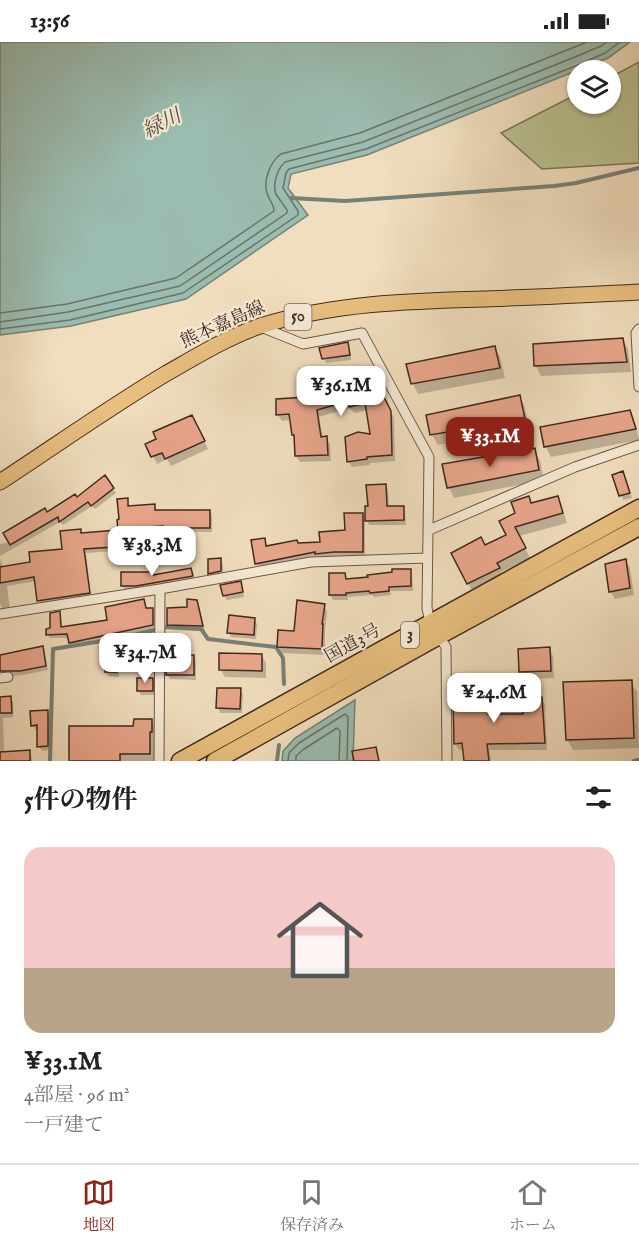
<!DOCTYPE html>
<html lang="ja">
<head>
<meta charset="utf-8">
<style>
  :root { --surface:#fff; --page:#f6f6f6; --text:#222; --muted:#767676; --line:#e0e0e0; --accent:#8f2418 }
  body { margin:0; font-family:"IM FELL English","Noto Serif JP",serif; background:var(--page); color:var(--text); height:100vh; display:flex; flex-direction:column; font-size:22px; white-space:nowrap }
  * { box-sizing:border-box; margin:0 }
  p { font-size:20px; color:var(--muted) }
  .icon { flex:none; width:33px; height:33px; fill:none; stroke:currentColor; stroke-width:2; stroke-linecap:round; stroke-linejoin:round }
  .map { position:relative; height:719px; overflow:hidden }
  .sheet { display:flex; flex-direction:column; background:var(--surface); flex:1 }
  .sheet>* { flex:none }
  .controls { position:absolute; left:567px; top:18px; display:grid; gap:12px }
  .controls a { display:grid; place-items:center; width:54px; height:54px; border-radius:50%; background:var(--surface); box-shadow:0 2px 4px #0004; font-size:30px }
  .price { position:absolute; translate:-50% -51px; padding:0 14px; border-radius:12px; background:#fff; color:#222; font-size:20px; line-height:39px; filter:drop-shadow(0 2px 3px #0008) }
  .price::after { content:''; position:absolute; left:50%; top:36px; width:18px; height:14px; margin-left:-9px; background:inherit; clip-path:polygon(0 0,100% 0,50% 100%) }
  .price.active { background:var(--accent); color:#fff }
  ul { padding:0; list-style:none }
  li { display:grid; align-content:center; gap:12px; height:318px; padding:0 24px }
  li+li { border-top:2px solid var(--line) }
  li span { display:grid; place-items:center; height:186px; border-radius:18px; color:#555 }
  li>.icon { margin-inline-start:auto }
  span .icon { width:108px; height:108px; fill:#fffc; stroke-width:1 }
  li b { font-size:26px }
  h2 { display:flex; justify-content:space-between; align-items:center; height:72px; padding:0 24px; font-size:26px }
  .status { display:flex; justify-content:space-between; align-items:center; height:42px; padding:0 30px; background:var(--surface); direction:ltr }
  .status svg { height:16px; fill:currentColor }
  .dock { display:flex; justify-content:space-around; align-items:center; height:84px; border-top:2px solid var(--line); background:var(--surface); font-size:16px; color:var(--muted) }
  .dock a { display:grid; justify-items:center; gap:3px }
  .dock .active { color:var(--accent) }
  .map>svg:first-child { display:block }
  .green { fill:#bac191; stroke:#7c7458; stroke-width:1.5 }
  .water { fill:#9bbcb0; stroke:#768176; stroke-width:1.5 }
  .shadow { fill:#0003 }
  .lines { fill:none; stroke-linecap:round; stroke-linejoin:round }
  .shore { stroke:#6d7267; stroke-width:1.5 }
  .stream { stroke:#768176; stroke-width:4 }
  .building { fill:#e9a68c; stroke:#3f281e; stroke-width:1.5 }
  .street-casing { stroke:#6c5646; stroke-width:11 }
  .primary-casing { stroke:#3f281e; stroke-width:17 }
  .highway-casing { stroke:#3f281e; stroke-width:19 }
  .street { stroke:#f6ead5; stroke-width:9 }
  .primary { stroke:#e8bf7f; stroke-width:15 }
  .highway { stroke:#e8bf7f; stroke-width:16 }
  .labels { text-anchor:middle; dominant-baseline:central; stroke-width:4.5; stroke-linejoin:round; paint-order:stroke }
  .shield { fill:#f6ead5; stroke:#766255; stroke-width:1.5 }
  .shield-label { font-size:16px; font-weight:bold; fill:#3f281e }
  .street-label { font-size:18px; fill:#3f281e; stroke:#f6ead5 }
  .water-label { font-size:20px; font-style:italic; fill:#564d42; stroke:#f6ead5 }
</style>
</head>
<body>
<div class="status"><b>13:56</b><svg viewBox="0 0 49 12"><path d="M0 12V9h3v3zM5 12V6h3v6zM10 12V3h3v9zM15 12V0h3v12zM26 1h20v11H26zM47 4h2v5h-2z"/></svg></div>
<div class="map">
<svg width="639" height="719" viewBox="0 0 639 719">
  <rect width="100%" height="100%" fill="#f1debe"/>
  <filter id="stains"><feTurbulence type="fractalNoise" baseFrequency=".00333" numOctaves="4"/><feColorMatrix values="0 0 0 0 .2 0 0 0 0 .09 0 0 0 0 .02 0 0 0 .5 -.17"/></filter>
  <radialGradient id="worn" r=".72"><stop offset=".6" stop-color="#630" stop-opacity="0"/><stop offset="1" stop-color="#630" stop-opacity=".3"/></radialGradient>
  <path class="green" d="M639 20V121L542 127 501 91 577 52 578 62H610L611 35Z"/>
  <path class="water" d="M0 0H630L608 16 367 113 291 132 288 146 308 173 186 257 71 284 0 293Z
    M355 658 353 719H282L283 709 295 696Z"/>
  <path class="shadow" d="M623 297 628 307 631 330 541 334 536 324Z
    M347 302 350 307 351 318 326 321 324 316Z
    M494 305 500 315 505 336 418 352 413 342Z
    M379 339 382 345 385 359 394 376 395 419 370 421V423L352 425 348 419 372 394 367 368 355 371 349 366 319 375 323 396H327L330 402 331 419 300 420 296 414V396L294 392 291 378 282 379 278 373 325 355Z
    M519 355 525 365 529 387 438 403 432 393 428 374Z
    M630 369 635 380 639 398 551 415 546 405Z
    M196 382 208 407 171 424 167 417 157 422 147 403Z
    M534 408 540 418 544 438 454 456 449 446Z
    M622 431 632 456 623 458 614 434Z
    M385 443 388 448 389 465H403L405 470 406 483H369L367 478 369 466Z
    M113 447 116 451 95 467 92 464 63 483 60 480 0 514V502L10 500 47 472 76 457Z
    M557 455 562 465 567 481 519 494 530 516 501 530 504 535 473 551 453 511 485 505 509 493 516 472 532 463Z
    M127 458 130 465 154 463 157 469H210L212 474V490H167V488L135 490 136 506 116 508V509L86 511 91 555 41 563 38 559 36 539 7 544 10 568 3 569 0 561V516L3 526 32 522 63 508 80 488 82 492 120 490Z
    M362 472 365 476V513L319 516 318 514 259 525 256 521 264 497 267 505 322 501 347 489Z
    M220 518 223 523V534L212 536 210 531Z
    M626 519 630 526 634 553 615 557 611 550Z
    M190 527 194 539 126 549 123 544 152 531 154 535Z
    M410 528 412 533 413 549H390L391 553 374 555 372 553 348 555V558H333L330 553V532H345L347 538Z
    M240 541 243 546 244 555 227 558 224 554Z
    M144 559 147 567H152L154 571V587L73 605 69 596H50L48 593 52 588 59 571 61 575 62 586 109 579Z
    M197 559 199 564 205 589 171 588 168 583Z
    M324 563 327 570 325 588V613L282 611 279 604Z
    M254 577 257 582 256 597 231 595 229 591Z
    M142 604 144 609V622H133L130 617Z
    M42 606 44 610 48 628 23 633 0 635V615Z
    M549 607 553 614 554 636 525 637 521 629Z
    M262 614 266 621V636L225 635 220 627Z
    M193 615 196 620V638L170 637 168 633Z
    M116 616 119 621V635L109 634 106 630Z
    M152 638 155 642 154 653H141L139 649Z
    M631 640 637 650 639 706 573 708 567 697Z
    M218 647 240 648 243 652 242 671H220L218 666Z
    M487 649 490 655 491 674 525 673 541 656 545 663 547 708H489L491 719H465L464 708H459L455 702Z
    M0 656H11L13 661V675L3 676 4 709 6 711 29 710 32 715V719H0Z
    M47 669 50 674V708L42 709 39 704 38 688H35L33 683Z
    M152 679 157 688V698H154V719H71V685L135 686Z"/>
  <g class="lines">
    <path class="shore" d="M0 271 67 262 176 236 274 169C274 162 269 158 267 151 263 138 270 120 281 112L360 91 587 0
      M0 280 68 270 180 244 287 171V168C284 163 279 157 276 152 272 142 278 126 285 120L363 100 575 15 601 4 607 0
      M0 287 70 278 183 251 298 173V169L283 146 286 131 289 127 366 107 578 23 605 11 620 0
      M288 719 289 711 299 701 345 672 348 675 347 719
      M296 719V714L304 707 337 686 340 689 339 719"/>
    <path class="stream" d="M291 156 345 159 554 144 576 141 639 126
      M50 719 53 607 121 596 167 585 201 587 208 597 276 605 283 616 284 642
      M277 719 279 703
      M634 719 639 718"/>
  </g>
  <path class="building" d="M623 296 627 320 534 324 533 302Z
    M348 300 350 313 322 317 319 306Z
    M495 304 500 326 411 342 406 322Z
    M370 327 375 340 379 337 382 351 391 369 392 413 367 415V417L347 420 345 395 358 390 370 392 365 361 350 365 344 360 317 368 321 395 327 394 328 413 295 414 294 393H292L289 372 276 373V357L323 354 319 336Z
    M520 353 525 377 430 393 426 373Z
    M630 368 636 387 544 405 540 385Z
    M192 373 205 399 165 417 162 411 151 415 145 402 156 397 153 390Z
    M535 406 539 428 447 446 442 422Z
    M623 429 630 451 619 454 612 433Z
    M105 433 114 446 91 464 88 460 59 480 58 475 10 503 3 491 45 466 47 470 75 452 77 455Z
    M386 442 387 464H404V478L365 479V464H368L366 443Z
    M529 454 531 461 558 454 563 471 515 485 526 506 497 521 500 526 467 542 451 511 481 495 485 503 506 493 499 479 515 471 511 460Z
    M128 456V464L155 462V468H210V486H163V484L133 486 135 501 114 503V505L84 507 90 551 37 559 34 535 0 541V525L30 520 29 510 62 507 60 489 81 487V491L118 488 117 478 119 477 117 457Z
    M344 471H363V510H334L315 512V510L255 522 251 498 265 496 266 504 297 498 298 501 320 500 319 490 345 488Z
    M221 516V529L208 532V517Z
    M626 517 630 546 609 550 605 522Z
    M191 526 193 534 136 544H121V530H153V533Z
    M392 527H411V544L389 545V549L370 551 369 549 346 551V553H329V531H345L346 537 368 535 367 533 392 530Z
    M241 539 243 550 223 554 220 543Z
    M144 557 146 566H153V583L69 601 67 592 46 593V587L50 586V571L60 569 61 585 74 583 107 578 105 565Z
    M187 557 197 558 203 584 167 583V566L187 565Z
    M297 558 325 562 322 582H323L322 607 277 605 278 588 294 589Z
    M229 573 255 576 254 593 227 591Z
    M129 603H143L142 618H129Z
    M43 604 46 624 20 629H0V613Z
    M550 605 551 629 519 630 518 607Z
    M219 611 262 612V629L219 628Z
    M166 613H194V633H166Z
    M105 614 117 615V630H105Z
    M137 636H153V649H137Z
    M632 638 634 696 566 698 563 640Z
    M217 646H241L240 667 216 666Z
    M487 647 488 672H523L522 656 542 655 545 701 487 702 489 719H464L462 701 454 702 453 651Z
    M11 654 12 671H0V655Z
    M48 668V704L37 705V683L31 684 30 669Z
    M134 677H152V690H150V712H120V719H69V684H133Z
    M376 705 379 719H354L352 709Z
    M30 708V719H0V710Z"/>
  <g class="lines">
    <defs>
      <path id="street" d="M261 285 303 302 362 291 429 415 427 566 430 581 446 605 447 719
        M639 287 636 291 639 345
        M429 488 575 425 639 403
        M0 572 160 547 311 520 427 516
        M0 636 8 635
        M159 719 160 547"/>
      <path id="primary" d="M0 440C55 404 110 365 167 331 197 314 228 295 260 284 334 261 408 259 485 257 536 255 588 253 639 250"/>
      <path id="highway" d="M180 719 639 466
        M215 719 439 594 639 485"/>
    </defs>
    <use href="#street" class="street-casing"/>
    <use href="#primary" class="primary-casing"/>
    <use href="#highway" class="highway-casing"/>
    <use href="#street" class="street"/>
    <use href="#primary" class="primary"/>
    <use href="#highway" class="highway"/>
  </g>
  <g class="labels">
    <g class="shield">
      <rect x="284.5" y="262" width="27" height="26" rx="4.5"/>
      <rect x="401" y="580" width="18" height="26" rx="4.5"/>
    </g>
    <g class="shield-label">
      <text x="298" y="275">50</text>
      <text x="410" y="593">3</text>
    </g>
    <g class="street-label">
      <text transform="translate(223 283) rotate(-24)">熊本嘉島線</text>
      <text transform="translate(353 602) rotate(-29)">国道3号</text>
    </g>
    <g class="water-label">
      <text transform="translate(162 82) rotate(-27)">緑川</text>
    </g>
  </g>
  <rect width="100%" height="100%" filter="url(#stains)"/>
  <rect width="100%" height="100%" fill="url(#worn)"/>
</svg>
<div class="controls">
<a><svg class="icon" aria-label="layers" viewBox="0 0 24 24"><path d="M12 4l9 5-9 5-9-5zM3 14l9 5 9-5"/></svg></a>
</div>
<b class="price" style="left:341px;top:375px">¥36.1M</b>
<b class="price active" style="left:490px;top:426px">¥33.1M</b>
<b class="price" style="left:152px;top:535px">¥38.3M</b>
<b class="price" style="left:145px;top:642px">¥34.7M</b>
<b class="price" style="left:494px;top:682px">¥24.6M</b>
</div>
<section class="sheet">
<h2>5件の物件<svg class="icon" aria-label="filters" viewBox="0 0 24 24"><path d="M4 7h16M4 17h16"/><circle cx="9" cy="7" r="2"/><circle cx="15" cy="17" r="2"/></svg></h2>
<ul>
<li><span style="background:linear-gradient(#f6c9c9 65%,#b9a48a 0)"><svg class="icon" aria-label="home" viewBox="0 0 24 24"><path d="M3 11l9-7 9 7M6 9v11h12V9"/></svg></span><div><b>¥33.1M</b><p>4部屋 · 96 m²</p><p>一戸建て</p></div></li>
</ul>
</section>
<nav class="dock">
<a class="active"><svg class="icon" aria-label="map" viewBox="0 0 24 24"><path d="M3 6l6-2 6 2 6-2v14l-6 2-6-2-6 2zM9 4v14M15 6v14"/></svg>地図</a>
<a><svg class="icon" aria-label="saved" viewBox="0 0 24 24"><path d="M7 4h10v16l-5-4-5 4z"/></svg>保存済み</a>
<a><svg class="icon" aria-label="home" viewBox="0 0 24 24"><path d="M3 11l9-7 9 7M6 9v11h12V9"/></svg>ホーム</a>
</nav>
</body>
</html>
